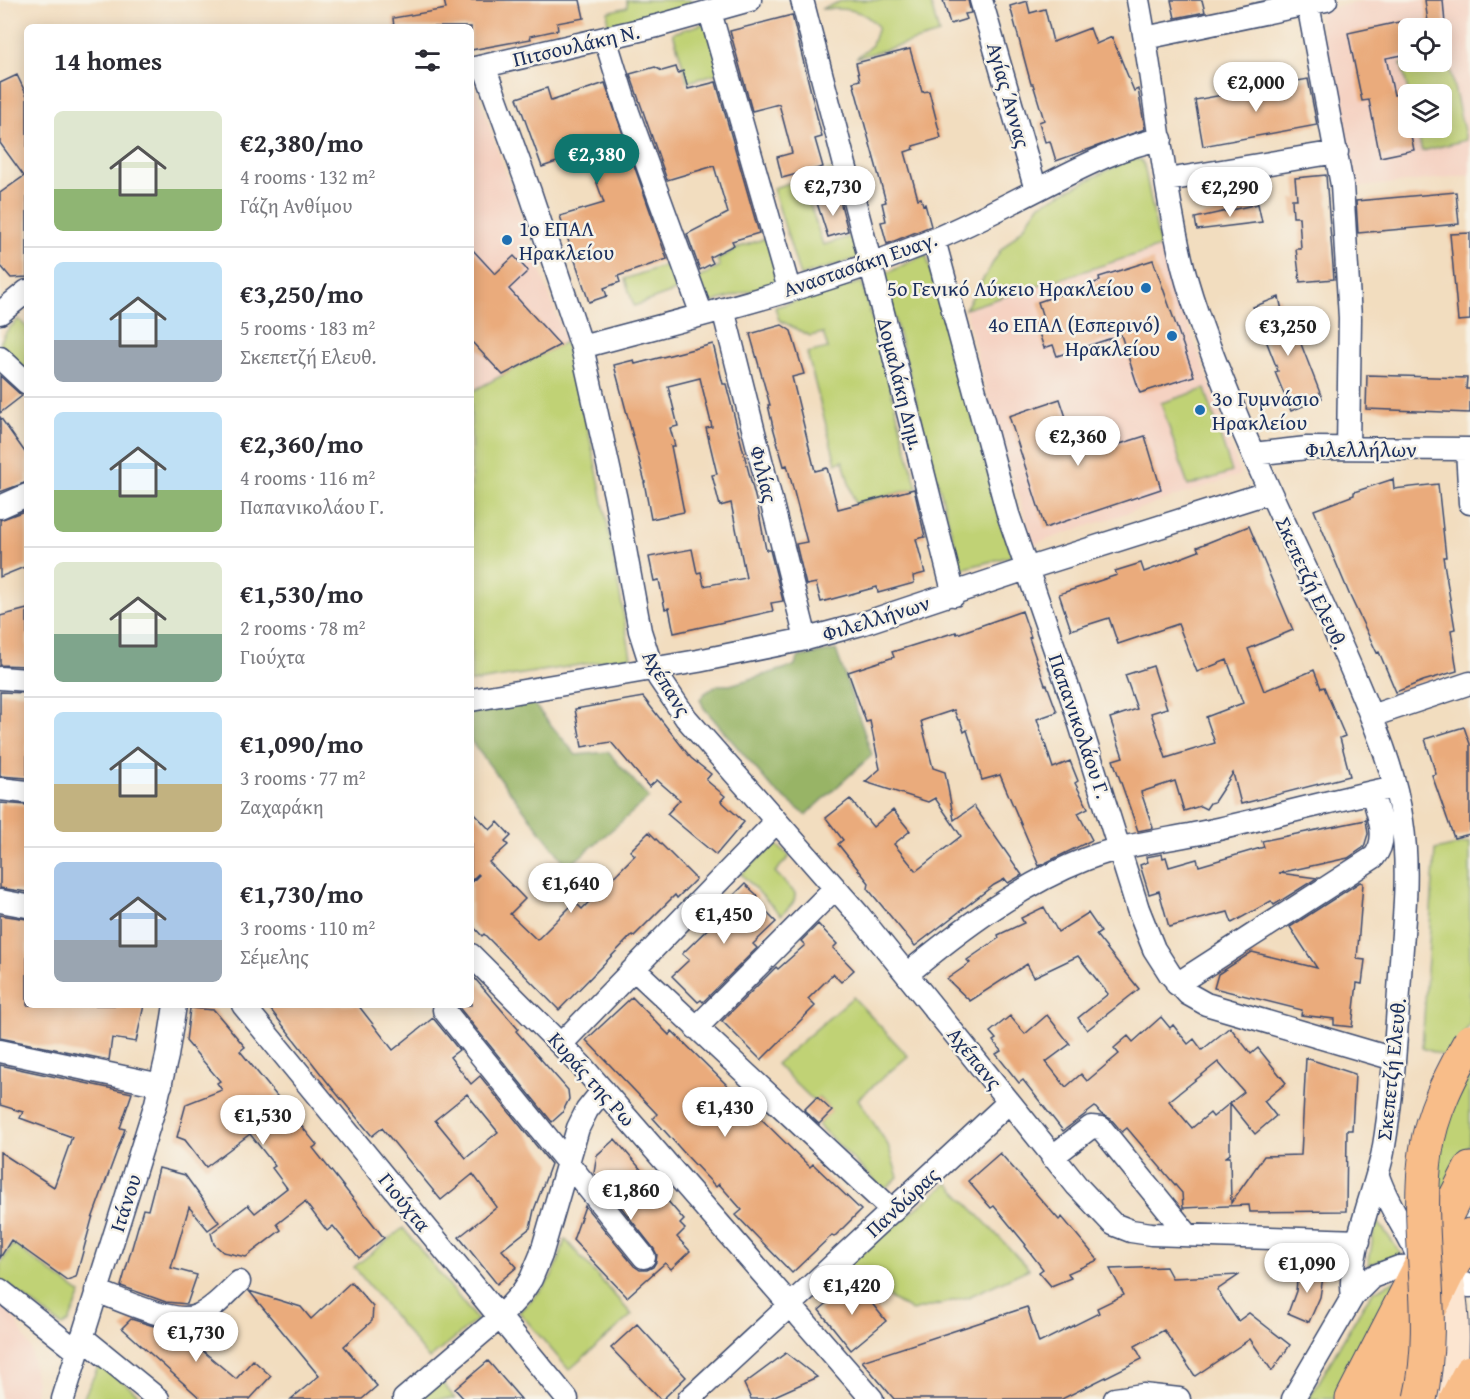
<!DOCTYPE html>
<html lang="en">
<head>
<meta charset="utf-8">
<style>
  :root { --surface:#fff; --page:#f7f7f7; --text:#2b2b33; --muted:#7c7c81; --line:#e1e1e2; --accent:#0f766e }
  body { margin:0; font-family:"Gentium Book Plus",serif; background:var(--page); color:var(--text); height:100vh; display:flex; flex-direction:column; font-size:22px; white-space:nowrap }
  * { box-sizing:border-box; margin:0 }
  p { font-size:20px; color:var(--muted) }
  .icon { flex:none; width:33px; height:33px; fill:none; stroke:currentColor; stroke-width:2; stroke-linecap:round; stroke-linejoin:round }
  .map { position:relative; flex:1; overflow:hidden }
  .side { position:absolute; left:24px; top:24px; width:450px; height:984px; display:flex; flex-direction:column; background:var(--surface); border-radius:9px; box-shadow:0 3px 15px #0003 }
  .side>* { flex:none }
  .tools { position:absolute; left:1398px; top:18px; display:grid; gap:12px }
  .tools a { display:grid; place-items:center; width:54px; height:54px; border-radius:9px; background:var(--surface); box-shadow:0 3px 15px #0003; font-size:30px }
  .price { position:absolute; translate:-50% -51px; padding:0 14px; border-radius:21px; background:#fff; color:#222; font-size:20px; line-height:39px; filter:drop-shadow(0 2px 3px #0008) }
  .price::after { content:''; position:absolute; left:50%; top:36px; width:18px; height:14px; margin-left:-9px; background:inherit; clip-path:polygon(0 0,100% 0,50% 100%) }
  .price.current { background:var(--accent); color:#fff }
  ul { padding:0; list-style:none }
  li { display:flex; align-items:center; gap:18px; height:150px; padding:0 30px }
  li+li { border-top:2px solid var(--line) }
  li span { display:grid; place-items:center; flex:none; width:168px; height:120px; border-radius:9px; color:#555 }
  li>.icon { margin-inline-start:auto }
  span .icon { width:72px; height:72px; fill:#fffc; stroke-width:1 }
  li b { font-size:26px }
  h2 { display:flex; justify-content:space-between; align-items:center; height:72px; padding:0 30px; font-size:26px }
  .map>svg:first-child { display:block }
  .built { fill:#f5d2c2; fill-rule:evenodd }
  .green { fill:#c0d274; stroke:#6e8069; stroke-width:1.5 }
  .forest { fill:#98b466; stroke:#5a7262; stroke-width:1.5 }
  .building { fill:#eaab7c; fill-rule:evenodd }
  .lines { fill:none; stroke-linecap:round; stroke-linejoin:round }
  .minor-casing { stroke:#3b496d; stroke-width:25 }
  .secondary-casing { stroke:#3b496d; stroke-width:34 }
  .primary-casing { stroke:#3b496d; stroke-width:35 }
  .minor { stroke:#fff; stroke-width:22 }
  .secondary { stroke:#fce5d0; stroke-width:32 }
  .primary { stroke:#f8bd89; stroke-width:33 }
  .primary-bridge-casing { stroke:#3b496d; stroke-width:35; stroke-linecap:butt }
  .primary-bridge { stroke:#f8bd89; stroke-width:33 }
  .poi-dot { fill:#1f6fb2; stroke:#f7f3e8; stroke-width:2 }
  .labels { text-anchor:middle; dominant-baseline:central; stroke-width:5; stroke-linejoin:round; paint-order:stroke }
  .street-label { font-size:21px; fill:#1b2f5e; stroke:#f7f3e8 }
  .poi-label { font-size:21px; fill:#1b2f5e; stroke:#f7f3e8; text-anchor:start }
</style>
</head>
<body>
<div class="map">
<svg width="1470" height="1399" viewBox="0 0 1470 1399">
  <rect width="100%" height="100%" fill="#f7f3e8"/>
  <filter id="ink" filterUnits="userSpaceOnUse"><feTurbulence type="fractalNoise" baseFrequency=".0167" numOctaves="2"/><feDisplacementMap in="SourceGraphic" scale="12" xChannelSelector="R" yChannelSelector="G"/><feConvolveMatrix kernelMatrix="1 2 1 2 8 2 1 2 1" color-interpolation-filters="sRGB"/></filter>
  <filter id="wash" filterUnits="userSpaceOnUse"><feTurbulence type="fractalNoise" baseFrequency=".008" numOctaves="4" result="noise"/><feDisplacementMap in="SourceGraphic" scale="24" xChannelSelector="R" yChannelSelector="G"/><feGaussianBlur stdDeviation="1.35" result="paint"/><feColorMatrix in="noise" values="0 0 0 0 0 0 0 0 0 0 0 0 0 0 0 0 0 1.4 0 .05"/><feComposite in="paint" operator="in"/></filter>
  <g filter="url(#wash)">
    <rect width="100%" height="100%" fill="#f2ddbf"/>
    <path class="built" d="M1365 0H1470V175L1353 188 1318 11ZM1408 28H1442V62H1408ZM1408 94H1442V128H1408Z
      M474 83 566 342 471 392V84Z
      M1160 247 1209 381 1240 475 1034 544 993 418 965 309Z
      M0 1304 15 1319 31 1349 36 1384 35 1399H0Z"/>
    <path class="green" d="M627 0H691L692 6 607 29 608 12 627 7Z
      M844 0H930L939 34 856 58 872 45 878 27C864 8 842 8 821 9Z
      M706 23 721 72 688 82 673 33Z
      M1446 53 1466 140 1422 151 1416 128H1442V94H1409L1401 64 1410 62H1442V54Z
      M1130 159 1141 160 1144 165 1160 247 965 309 1000 251 1023 228 1040 204Z
      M832 170 839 191 809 201 823 245 852 236 859 258 800 276 773 188Z
      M766 238 779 282 707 304 697 279 720 266 717 260 740 247Z
      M926 254 1012 556 961 569 883 275Z
      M672 263 681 289 634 306 625 279Z
      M862 282 917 488 855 504 843 461 836 463 807 353 828 348 823 333 810 336 779 320 775 307Z
      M19 319 27 328V373L0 349C0 336 10 327 19 319Z
      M565 342C596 445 612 552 631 657L471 682V392Z
      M1205 389 1232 472 1188 486 1161 403Z
      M1470 842V1024L1450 1058 1422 1048 1435 850Z
      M775 844 790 856 775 872 795 893C796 904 788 908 781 915L741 874Z
      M853 997 908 1056 858 1099 888 1145 898 1177 884 1190 818 1125 831 1111 818 1097 814 1101 776 1064Z
      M1470 1069V1143L1434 1208 1435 1166 1449 1113Z
      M948 1183 1029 1269 968 1297 912 1311 882 1293 873 1300 845 1266Z
      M1376 1219 1402 1255 1382 1260 1368 1266Z
      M403 1228 477 1320 429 1359 354 1267Z
      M565 1239 632 1315 569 1370 519 1312C548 1284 555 1279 565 1239Z
      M13 1244 81 1294 69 1322 62 1326 0 1279V1264Z
      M1394 1281 1397 1282 1338 1399H1309L1363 1306 1374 1291Z
      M100 1363 144 1399H83Z
      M441 1380 455 1399H417Z"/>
    <path class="forest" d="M836 650 872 755 806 815 774 790 704 708 700 699 705 693 718 685H730L794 666 799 657Z
      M531 701 576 755 608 752 649 798 568 867 471 741V711Z"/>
    <g id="blocks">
      <path class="building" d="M444 0H580L584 18 557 23 558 30 530 36 531 39 471 50V27H394L393 18 446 9Z
        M943 0H968L971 13 965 14 967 19 950 24Z
        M1171 0H1202L1205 12 1175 18Z
        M1425 0H1443L1445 24 1428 22Z
        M1027 1 1030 13 1045 9 1053 42 1090 28 1096 44 1112 37 1134 91 1138 89 1145 129 1056 161 1050 141 1045 142 1039 122 1044 120 1033 84H1031L1010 6Z
        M792 15 822 137 815 139 823 167 782 178 777 157 792 153 779 104 752 111 730 31Z
        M1408 20V54L1386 58 1394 95 1402 93 1414 150 1380 157 1369 100 1362 101 1348 33Z
        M910 49 922 92 929 91 941 138 913 146 914 149 905 152 918 199 921 198 923 205 925 204 931 226 887 244 881 222 886 221 882 203 886 202 853 82 860 80 856 63Z
        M655 67 662 71 676 67 678 73 683 71 688 89 716 82 759 233 732 241 734 245 710 257 713 263 700 270 687 234 728 213 714 166 667 180 630 74Z
        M17 75 27 96V277L11 278 0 265V193L24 176 0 143V83Z
        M1308 79 1317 125 1203 146 1195 100Z
        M605 83 667 259 618 276 620 282 604 288 607 296 589 302 560 216 604 203 586 152 542 167 517 98 547 88 551 101Z
        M1326 175 1334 279 1300 282 1296 249H1301L1299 217H1293L1292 199H1297L1295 178Z
        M1456 192 1459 224 1358 233 1356 201Z
        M839 197 848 231 828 237 817 203Z
        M1258 204 1262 222 1197 230 1195 218Z
        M1470 233V320L1458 321 1450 234Z
        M471 248 495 274 514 256 528 271 509 289 560 345 503 375 471 341Z
        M1153 260 1194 376 1140 393 1121 335 1057 356 1053 345 1044 348 1037 327 1045 324 1038 302 1100 281 1099 277Z
        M1279 297 1287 333 1296 331 1322 398 1291 411 1275 372 1278 371 1253 307Z
        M782 325 791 331 804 374 792 377 815 471 827 468 838 509 914 489 925 537 916 539 925 573 913 576 914 583 878 593 877 587 821 602 816 583 806 585 796 544 807 542 787 465 784 466 773 427 768 405H770L750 334Z
        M713 344 723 384H726L758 508 766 550H770L783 601 771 603 773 611 674 633 669 608 665 609 659 580 654 581 649 557 692 549 697 573 701 572 704 586 746 578 731 503 720 506 712 475 717 474 706 428 712 427 700 378 668 386 678 426 670 428 675 446H671L684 512 651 519 644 482H645L614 365 634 360 635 364Z
        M1367 375 1467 378 1466 389H1470V413L1366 409Z
        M0 376 22 396 0 413Z
        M1060 399 1079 457 1145 436 1161 489 1045 528 1009 416Z
        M0 417 27 455V482L0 492Z
        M1393 479 1394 489 1438 484 1446 557H1443L1455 629 1451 630 1457 671 1423 681 1396 692 1379 652 1377 653 1350 596 1314 510 1354 495V492Z
        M27 510V566L0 577V520Z
        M1249 526 1293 630 1248 649 1264 691 1314 670 1321 688 1324 687 1345 736 1340 738 1350 776 1241 804 1233 773 1214 802 1210 803 1206 809 1200 806 1184 811 1175 781 1141 792 1153 828 1138 831 1113 760 1123 757 1110 718 1137 709 1125 675 1153 666 1167 708 1151 713 1166 758 1215 743 1206 717 1243 703 1227 660 1197 672 1178 624 1118 644 1109 618 1071 630 1059 594 1117 575 1115 571 1141 563 1144 572 1199 551 1197 547Z
        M27 609V666L0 665V616Z
        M1022 611 1031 637 1029 638 1045 685H1047L1057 712 1037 719 1053 768 1070 761 1078 781 1075 783 1088 808 1078 813 1092 840 1039 866 1000 775 982 780 967 730 964 732 960 720H958L954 710 921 721 933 768 945 772 954 820 974 806 1022 875 1008 883 1005 879 994 885 915 946 868 889 869 883 838 844 843 840 826 818 850 799 873 827 893 810 910 831 894 844 916 871 961 836 935 798 928 802 865 782 880 769 870 721 866 722 848 672 894 657 892 652 956 632 957 634Z
        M0 692 27 693V778L0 776Z
        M643 697 691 758 711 774 706 780 725 796 721 801 744 822 716 855 667 814 680 800 657 780 649 787 611 742 582 747 575 709Z
        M1464 727 1470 744V834L1454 838 1432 775 1436 774 1425 739Z
        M0 803 27 805V892L0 888Z
        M471 810 490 830 498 822 511 836 505 842 508 845 489 862 525 899 510 914 537 940 575 902 582 909 635 855 630 851 649 832 696 879 677 898 675 895 634 936 632 935 559 1010 484 934 482 936 471 924V883L479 875 478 874 471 881Z
        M1366 820 1368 834 1364 847 1348 858 1279 873 1317 878 1274 905 1271 901 1232 923 1228 912 1169 927 1159 891 1149 894 1140 865 1148 862 1146 857 1162 854 1163 858 1166 857 1169 867 1197 859 1199 866 1264 847 1262 841Z
        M1360 882 1363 883 1357 959 1365 960 1362 984 1357 983 1352 1027 1334 1025V1019L1301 1015 1302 1010 1214 988 1218 974 1252 952 1317 968 1290 927Z
        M745 884 758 896 754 900 776 922 753 944 757 948 703 1002 701 1000 698 1002 672 976 689 960 682 954 729 908 725 904Z
        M1044 907 1058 932 1088 913 1101 932 1096 935 1139 989 1087 1030 1078 1018 1108 994 1078 956 1034 977 1027 964 970 1001 947 979 970 963 967 960 999 938 998 935 1024 923 1021 918Z
        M0 915 27 919V1005H144L136 1042 112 1038 109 1060 0 1038Z
        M818 924 837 944 833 948 854 970 841 982 833 974 808 999 815 1006 761 1060 722 1021 776 967 778 969 805 945 801 941Z
        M471 974 518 1029 516 1031 568 1090 569 1099 562 1113 552 1122 457 1005H471Z
        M632 997 669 1035 672 1031 810 1167 813 1164 861 1210 834 1237 832 1235 792 1273 736 1215 742 1210 719 1184 716 1187 686 1155 653 1118 657 1114 586 1040Z
        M267 1005H358L393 1050 433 1018 459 1050 450 1057 471 1084 480 1076 551 1164 534 1210 530 1228 502 1250 517 1267 497 1284 459 1237 497 1207 473 1174 441 1200 382 1128 372 1136 332 1088ZM467 1094 498 1132 466 1158 435 1120Z
        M190 1008 214 1010 245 1047 240 1051 317 1145 313 1148 384 1238 359 1258 333 1226 327 1231 305 1202 277 1224 281 1230 246 1257 223 1252 214 1244 211 1233 248 1205 255 1213 287 1188 272 1168 275 1166 250 1134 206 1167 185 1140 177 1137 186 1104 222 1090 217 1083 220 1081 186 1041Z
        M1047 1015 1070 1044 1046 1062 1066 1087 1081 1074 1087 1081 1119 1054 1114 1048 1128 1036 1133 1042 1161 1017 1170 1028 1173 1025 1188 1044 1194 1039 1202 1050 1230 1027 1251 1054 1258 1048 1286 1083 1264 1101 1276 1116 1255 1134 1230 1103 1244 1092 1218 1062 1169 1101 1192 1128 1210 1113 1213 1117 1230 1103V1154L1226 1157H1230L1231 1203 1264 1156 1301 1155 1306 1058 1355 1074 1352 1130H1347L1346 1211 1250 1212 1249 1205 1183 1208 1182 1193 1127 1128 1122 1132 1111 1119 1101 1114 1095 1107 1063 1131 1023 1080 1019 1083 996 1054 1001 1051 993 1041 996 1039 990 1032 1010 1016 1025 1034Z
        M0 1065 132 1093 120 1128 125 1129 92 1219 76 1277 67 1280 11 1240 0 1258V1152L54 1187 72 1137 20 1118 23 1112 0 1105Z
        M817 1097 832 1111 819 1124 804 1110Z
        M615 1139 684 1220 680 1224 685 1229 677 1237 690 1251 671 1269 665 1263 627 1297 573 1240 585 1206 634 1266 640 1270H647L653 1267 656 1262 657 1255 654 1249 594 1173 597 1155Z
        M1000 1153 1059 1220 1062 1217 1098 1260 1068 1273 1071 1278 1051 1286 1039 1272 1043 1269 1025 1246 1026 1245 994 1206 991 1208 968 1181Z
        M159 1168 185 1175 219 1222 208 1230 189 1207 171 1268 197 1275 187 1304 166 1302 121 1286 143 1209 148 1210Z
        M1166 1267 1172 1278 1239 1275 1217 1290 1238 1321 1249 1313 1290 1345 1272 1371 1250 1339 1195 1376 1164 1330 1135 1346 1142 1359 1062 1399H894L862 1361 1027 1307 1039 1343 1099 1313 1097 1308 1124 1295 1110 1269Z
        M1298 1270H1324L1320 1297 1309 1322 1288 1313 1296 1291Z
        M854 1281 886 1321 851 1350 819 1310Z
        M351 1282 373 1307 372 1321 344 1346 377 1386 362 1399H291L319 1376 249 1291 301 1307 311 1319Z
        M131 1319 160 1328 191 1331 208 1346 203 1351 236 1379 253 1360 271 1376 250 1399H201L122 1328Z
        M637 1324 686 1377 663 1399H660L611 1348Z
        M786 1353 817 1377 768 1399H751L744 1384Z
        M488 1361 521 1399H464L455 1389Z"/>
    </g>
  </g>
  <g filter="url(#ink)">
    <use href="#blocks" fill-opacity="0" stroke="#3b496d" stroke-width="1.5"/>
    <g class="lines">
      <defs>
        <path id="minor" d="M802 0 871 265 954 595
          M981 0 1036 190
          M1138 0C1155 89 1162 180 1183 267 1196 317 1217 366 1236 414 1273 504 1318 590 1356 680 1375 725 1395 771 1402 821 1410 872 1403 925 1400 976 1396 1035 1393 1094 1383 1152 1375 1192 1346 1257 1353 1296
          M1308 4 1342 185 1350 318 1348 448
          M710 12 789 289
          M605 38 628 112 702 315
          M1145 38 1326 0
          M484 66 530 192 582 347 616 500 640 631 648 656 659 678 686 718 858 914 1077 1186 1113 1224 1131 1231 1151 1234 1359 1241
          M471 69 657 26 750 0
          M1167 180 1337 152
          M934 240 1008 514 1073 702 1138 909 1154 949 1170 974 1188 994 1206 1004 1394 1059
          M723 309 806 639
          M0 313 27 291
          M582 347C700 315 821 287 933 240 976 222 1018 199 1060 178 1092 162 1124 146 1161 139
          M0 358 27 383
          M1467 449 1470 503
          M1253 454 1307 448 1470 449
          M0 507 27 495
          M0 678 27 680
          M471 700 698 661 806 639 858 625 1026 569 1270 492
          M1371 716 1470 683
          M0 789 27 792
          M0 901 27 906
          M471 955 580 1064 872 1399
          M634 969 893 1211
          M907 974C961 929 1020 885 1086 859 1127 843 1171 840 1214 830 1274 816 1334 800 1395 787
          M1177 984 1374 857C1390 838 1377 813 1372 792
          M243 1005 567 1399
          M444 1010 644 1257
          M696 1028 835 888
          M561 1044 776 822
          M0 1051 161 1085
          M1052 1157 1091 1127 1101 1128 1187 1234
          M1378 1176C1388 1207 1408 1231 1420 1261
          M0 1290 77 1351
          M96 1291C121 1299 175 1327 199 1315 215 1308 227 1293 239 1282
          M82 1337 158 1399
          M63 1399 156 1103 167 1056 175 1005
          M404 1399 499 1318 521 1294 531 1279 541 1255 578 1128 587 1110 603 1090
          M689 1399 1009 1102
          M1115 1399 1143 1395 1179 1399
          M1293 1399 1353 1296 1372 1277 1399 1267 1422 1266 1470 1286"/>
        <path id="secondary" d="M1447 1399C1455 1357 1455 1317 1447 1275"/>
        <path id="primary" d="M1352 1399 1470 1169
          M1386 1399 1447 1275 1470 1235
          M1456 1399 1470 1372"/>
      </defs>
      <use href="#minor" class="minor-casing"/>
      <use href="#secondary" class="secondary-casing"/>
      <use href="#primary" class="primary-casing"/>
      <use href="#minor" class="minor"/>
      <use href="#secondary" class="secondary"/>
      <use href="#primary" class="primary"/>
      <defs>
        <path id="primary-bridge" d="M1420 1399C1439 1317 1414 1234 1426 1152 1431 1113 1451 1075 1470 1041"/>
      </defs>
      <use href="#primary-bridge" class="primary-bridge-casing"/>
      <use href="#primary-bridge" class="primary-bridge"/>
    </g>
  </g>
  <g class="poi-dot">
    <circle cx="507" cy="240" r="6"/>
    <circle cx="1146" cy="288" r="6"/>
    <circle cx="1172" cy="336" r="6"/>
    <circle cx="1200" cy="410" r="6"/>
  </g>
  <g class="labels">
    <g class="street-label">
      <text transform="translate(576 45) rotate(-13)">Πιτσουλάκη Ν.</text>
      <text transform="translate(1009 95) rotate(74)">Αγίας Άννας</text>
      <text transform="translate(860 264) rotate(-19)">Αναστασάκη Ευαγ.</text>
      <text transform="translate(901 384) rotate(76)">Δομαλάκη Δημ.</text>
      <text x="1361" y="449">Φιλελλήλων</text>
      <text transform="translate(764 474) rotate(76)">Φιλίας</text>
      <text transform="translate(1312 583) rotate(65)">Σκεπετζή Ελευθ.</text>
      <text transform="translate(876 618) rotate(-17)">Φιλελλήνων</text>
      <text transform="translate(667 683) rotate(59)">Αχέπανς</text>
      <text transform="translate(1080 726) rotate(71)">Παπανικολάου Γ.</text>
      <text transform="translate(975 1058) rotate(51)">Αχέπανς</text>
      <text transform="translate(1391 1069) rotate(-84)">Σκεπετζή Ελευθ.</text>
      <text transform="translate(592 1079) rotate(48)">Κυράς της Ρω</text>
      <text transform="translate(405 1202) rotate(51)">Γιούχτα</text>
      <text transform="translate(902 1202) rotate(-43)">Πανδώρας</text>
      <text transform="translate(125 1203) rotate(-72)">Ιτάνου</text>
    </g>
    <g class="poi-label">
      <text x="519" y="228">1ο ΕΠΑΛ<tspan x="519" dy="24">Ηρακλείου</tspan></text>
      <text x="1134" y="288" text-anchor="end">5ο Γενικό Λύκειο Ηρακλείου</text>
      <text x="1160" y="324" text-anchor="end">4o ΕΠΑΛ (Εσπερινό)<tspan x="1160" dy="24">Ηρακλείου</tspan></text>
      <text x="1212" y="398">3ο Γυμνάσιο<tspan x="1212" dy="24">Ηρακλείου</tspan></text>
    </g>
  </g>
</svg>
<div class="tools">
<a><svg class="icon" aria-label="locate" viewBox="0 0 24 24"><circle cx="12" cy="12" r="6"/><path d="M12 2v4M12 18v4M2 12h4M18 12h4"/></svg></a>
<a><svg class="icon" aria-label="layers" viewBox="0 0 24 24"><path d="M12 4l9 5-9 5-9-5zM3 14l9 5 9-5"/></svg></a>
</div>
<b class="price" style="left:1256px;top:113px">€2,000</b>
<b class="price current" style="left:597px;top:185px">€2,380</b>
<b class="price" style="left:833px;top:217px">€2,730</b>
<b class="price" style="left:1230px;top:218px">€2,290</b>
<b class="price" style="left:1288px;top:357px">€3,250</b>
<b class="price" style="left:1078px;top:467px">€2,360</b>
<b class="price" style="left:571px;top:914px">€1,640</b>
<b class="price" style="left:724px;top:945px">€1,450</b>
<b class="price" style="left:725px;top:1138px">€1,430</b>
<b class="price" style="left:263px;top:1146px">€1,530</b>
<b class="price" style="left:631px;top:1221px">€1,860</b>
<b class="price" style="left:1307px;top:1294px">€1,090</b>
<b class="price" style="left:852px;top:1316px">€1,420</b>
<b class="price" style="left:196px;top:1363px">€1,730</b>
<section class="side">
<h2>14 homes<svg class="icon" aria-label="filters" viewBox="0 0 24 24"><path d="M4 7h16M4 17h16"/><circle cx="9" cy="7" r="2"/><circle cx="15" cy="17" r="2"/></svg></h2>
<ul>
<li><span style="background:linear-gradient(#dfe7d0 65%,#8fb573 0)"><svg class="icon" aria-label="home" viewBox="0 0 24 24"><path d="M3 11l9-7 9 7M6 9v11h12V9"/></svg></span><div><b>€2,380/mo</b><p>4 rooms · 132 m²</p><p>Γάζη Ανθίμου</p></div></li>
<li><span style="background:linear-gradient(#bfe0f5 65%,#9aa5b1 0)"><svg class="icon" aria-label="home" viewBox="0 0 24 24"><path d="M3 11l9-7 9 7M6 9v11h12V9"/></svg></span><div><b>€3,250/mo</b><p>5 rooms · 183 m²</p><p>Σκεπετζή Ελευθ.</p></div></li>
<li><span style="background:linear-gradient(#bfe0f5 65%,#8fb573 0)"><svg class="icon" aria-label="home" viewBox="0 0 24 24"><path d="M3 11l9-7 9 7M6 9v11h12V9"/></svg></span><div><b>€2,360/mo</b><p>4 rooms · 116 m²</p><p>Παπανικολάου Γ.</p></div></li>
<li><span style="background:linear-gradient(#dfe7d0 60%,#7fa58c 0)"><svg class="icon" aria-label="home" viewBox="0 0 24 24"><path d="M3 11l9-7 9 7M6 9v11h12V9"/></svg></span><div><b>€1,530/mo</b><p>2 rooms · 78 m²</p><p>Γιούχτα</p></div></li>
<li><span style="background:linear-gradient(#bfe0f5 60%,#c2b280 0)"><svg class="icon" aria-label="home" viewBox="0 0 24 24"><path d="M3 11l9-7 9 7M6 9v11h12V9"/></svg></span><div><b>€1,090/mo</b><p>3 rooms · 77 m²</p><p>Ζαχαράκη</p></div></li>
<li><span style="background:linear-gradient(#a9c7e8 65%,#9aa5b1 0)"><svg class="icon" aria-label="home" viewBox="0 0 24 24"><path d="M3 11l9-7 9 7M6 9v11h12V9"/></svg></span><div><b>€1,730/mo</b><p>3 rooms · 110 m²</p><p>Σέμελης</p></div></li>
</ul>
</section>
</div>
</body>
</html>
